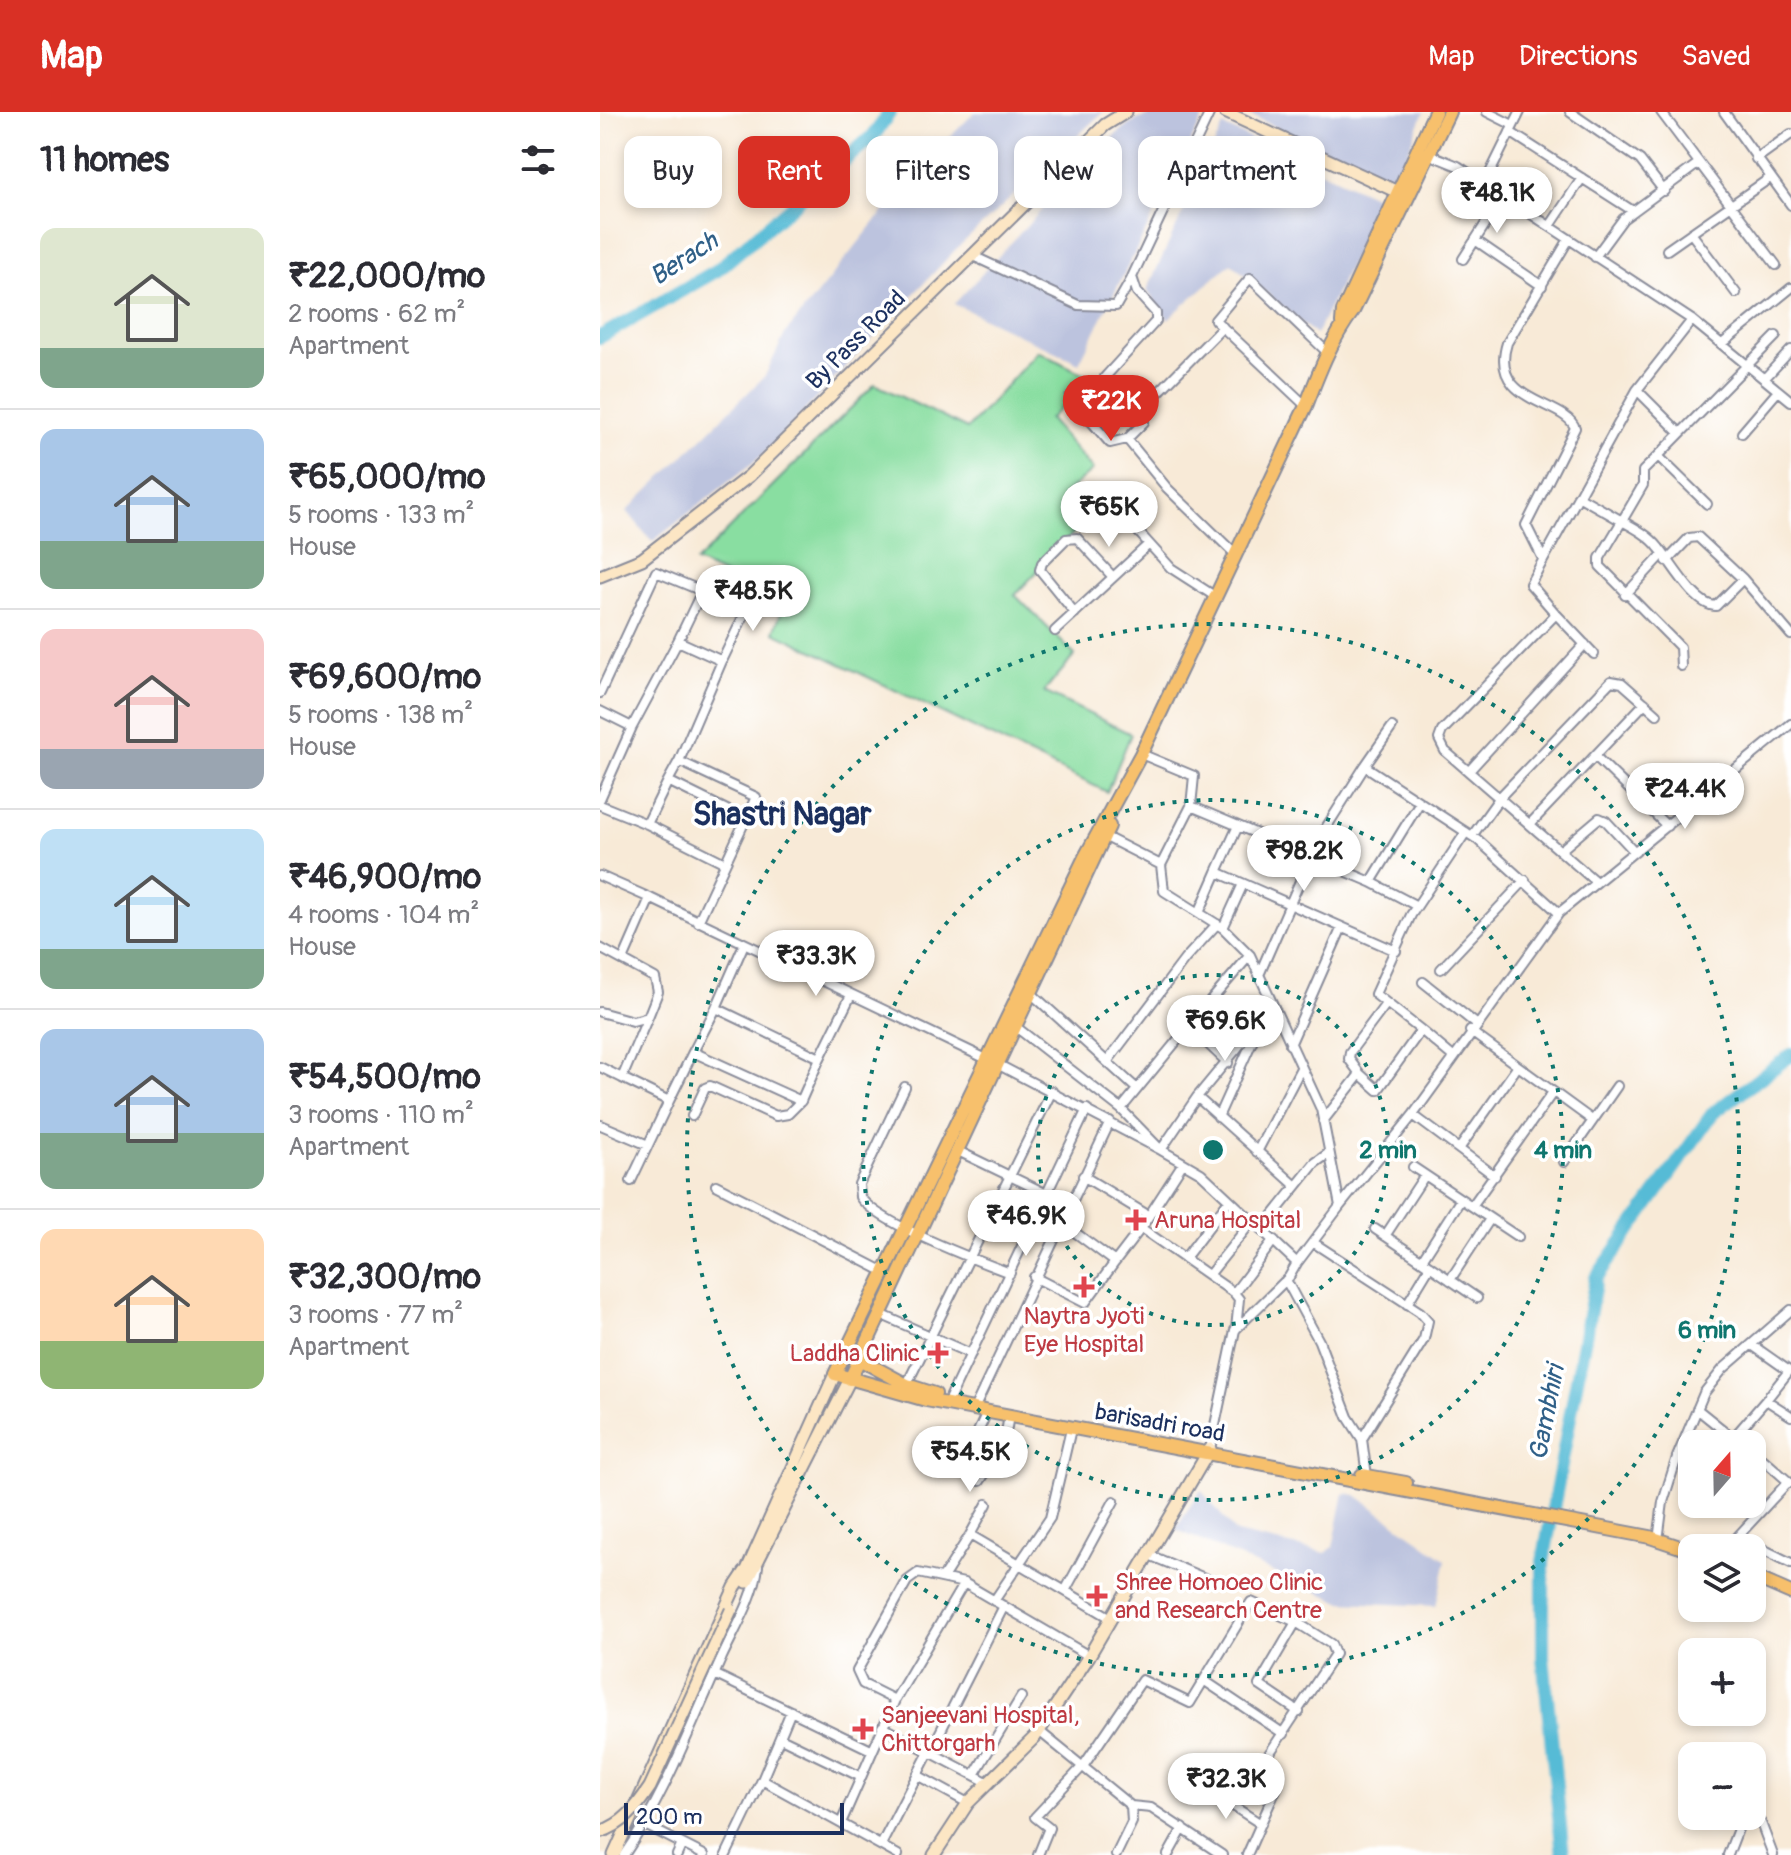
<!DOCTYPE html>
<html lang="en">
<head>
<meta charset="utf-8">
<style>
  :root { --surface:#fff; --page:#f2f2f3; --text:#2b2b33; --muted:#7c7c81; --line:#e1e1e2; --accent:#d93025 }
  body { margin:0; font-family:Pangolin,sans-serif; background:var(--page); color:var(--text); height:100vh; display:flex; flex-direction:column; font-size:30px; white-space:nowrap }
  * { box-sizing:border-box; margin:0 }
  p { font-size:26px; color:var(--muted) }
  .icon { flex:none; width:44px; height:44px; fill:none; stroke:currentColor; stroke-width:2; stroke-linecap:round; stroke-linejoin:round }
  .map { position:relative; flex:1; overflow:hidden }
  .details { display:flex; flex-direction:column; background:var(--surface); width:600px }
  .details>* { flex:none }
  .guide { position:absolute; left:24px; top:24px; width:760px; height:72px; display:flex; gap:16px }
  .needle { width:52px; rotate:20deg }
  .fabs { position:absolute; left:1078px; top:1318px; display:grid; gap:16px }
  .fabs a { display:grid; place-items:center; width:88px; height:88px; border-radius:16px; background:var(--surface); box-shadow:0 4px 12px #0003; font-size:40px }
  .scale { position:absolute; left:24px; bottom:20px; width:220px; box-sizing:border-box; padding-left:8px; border:4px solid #1b2f5e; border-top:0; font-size:22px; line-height:28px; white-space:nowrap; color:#1b2f5e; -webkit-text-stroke:6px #fff; paint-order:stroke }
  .price { position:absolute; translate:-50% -68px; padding:0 18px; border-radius:28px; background:#fff; color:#222; font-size:26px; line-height:52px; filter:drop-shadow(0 2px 4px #0008) }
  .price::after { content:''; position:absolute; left:50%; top:48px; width:24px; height:18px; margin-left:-12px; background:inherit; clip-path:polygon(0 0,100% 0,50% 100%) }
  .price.active { background:var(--accent); color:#fff }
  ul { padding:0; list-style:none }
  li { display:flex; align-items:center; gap:24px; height:200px; padding:0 40px }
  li+li { border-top:2px solid var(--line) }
  li span { display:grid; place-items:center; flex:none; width:224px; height:160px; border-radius:16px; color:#555 }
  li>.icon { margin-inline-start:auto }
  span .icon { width:96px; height:96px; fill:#fffc; stroke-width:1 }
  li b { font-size:34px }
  h2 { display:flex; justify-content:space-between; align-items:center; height:96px; padding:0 40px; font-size:34px }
  .chip { padding:0 28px; border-radius:16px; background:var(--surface); box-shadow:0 4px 12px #0003; font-size:28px; line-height:72px }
  .chip.active { background:var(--accent); color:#fff }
  header { display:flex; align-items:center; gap:48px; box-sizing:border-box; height:112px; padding:0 40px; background:var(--accent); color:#fff }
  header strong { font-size:38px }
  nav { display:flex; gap:44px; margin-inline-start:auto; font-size:28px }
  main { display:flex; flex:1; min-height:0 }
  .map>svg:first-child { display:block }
  .industrial { fill:#bcc3de }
  .green { fill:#89dea1; stroke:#528680; stroke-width:2 }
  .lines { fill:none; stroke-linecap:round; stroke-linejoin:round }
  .river { stroke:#57bbd6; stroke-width:14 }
  .street-casing { stroke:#8a8c9a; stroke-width:12 }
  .secondary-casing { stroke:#8a8c9a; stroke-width:15 }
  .primary-casing { stroke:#8a8c9a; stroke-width:16 }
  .street { stroke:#fff; stroke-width:8 }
  .secondary { stroke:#fce6c4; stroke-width:11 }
  .primary { stroke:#f7c06c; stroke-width:12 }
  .secondary-bridge-casing { stroke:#8a8c9a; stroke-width:15; stroke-linecap:butt }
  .secondary-bridge { stroke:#fce6c4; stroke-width:11 }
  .ring { fill:none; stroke:#0f766e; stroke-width:4; stroke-dasharray:4 8 }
  .health-dot { fill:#e0444e; stroke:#fff; stroke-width:3 }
  .labels { text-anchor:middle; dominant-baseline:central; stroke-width:7; stroke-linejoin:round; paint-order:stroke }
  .street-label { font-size:24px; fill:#1b2f5e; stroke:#fff }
  .health-label { font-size:24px; fill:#be3a42; stroke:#fff; text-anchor:start }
  .water-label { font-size:26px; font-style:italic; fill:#306088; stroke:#fff }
  .district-label { font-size:32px; font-weight:bold; fill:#1b2f5e; stroke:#fff }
  .centre { fill:#0f766e; stroke:#fff; stroke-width:4 }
  .ring-label { font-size:24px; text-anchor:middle; font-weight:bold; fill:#0f766e; stroke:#fff; stroke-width:7; stroke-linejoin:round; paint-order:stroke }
</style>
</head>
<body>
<header>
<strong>Map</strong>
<nav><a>Map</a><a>Directions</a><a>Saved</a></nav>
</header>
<main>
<section class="details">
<h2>11 homes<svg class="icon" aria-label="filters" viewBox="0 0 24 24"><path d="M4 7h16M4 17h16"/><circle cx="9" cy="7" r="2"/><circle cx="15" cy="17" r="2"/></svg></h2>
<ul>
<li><span style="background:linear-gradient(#dfe7d0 75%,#7fa58c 0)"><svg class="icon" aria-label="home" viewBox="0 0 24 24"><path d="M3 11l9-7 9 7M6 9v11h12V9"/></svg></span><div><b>₹22,000/mo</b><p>2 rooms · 62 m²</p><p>Apartment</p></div></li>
<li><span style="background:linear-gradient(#a9c7e8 70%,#7fa58c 0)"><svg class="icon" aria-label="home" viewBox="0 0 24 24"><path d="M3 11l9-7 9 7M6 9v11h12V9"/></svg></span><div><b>₹65,000/mo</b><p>5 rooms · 133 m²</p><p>House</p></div></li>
<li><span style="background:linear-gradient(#f6c9c9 75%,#9aa5b1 0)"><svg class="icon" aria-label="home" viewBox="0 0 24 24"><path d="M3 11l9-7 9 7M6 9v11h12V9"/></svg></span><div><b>₹69,600/mo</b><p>5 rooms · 138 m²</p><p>House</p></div></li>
<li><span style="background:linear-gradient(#bfe0f5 75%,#7fa58c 0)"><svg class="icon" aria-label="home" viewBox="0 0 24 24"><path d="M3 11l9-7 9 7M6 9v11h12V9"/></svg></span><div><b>₹46,900/mo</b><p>4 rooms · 104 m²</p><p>House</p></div></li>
<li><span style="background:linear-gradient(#a9c7e8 65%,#7fa58c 0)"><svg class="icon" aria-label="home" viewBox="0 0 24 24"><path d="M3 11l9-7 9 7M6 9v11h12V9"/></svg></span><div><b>₹54,500/mo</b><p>3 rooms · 110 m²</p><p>Apartment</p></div></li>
<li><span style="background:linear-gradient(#ffd9b3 70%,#8fb573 0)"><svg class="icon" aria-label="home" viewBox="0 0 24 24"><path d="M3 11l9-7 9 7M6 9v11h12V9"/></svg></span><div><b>₹32,300/mo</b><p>3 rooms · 77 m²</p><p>Apartment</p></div></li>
</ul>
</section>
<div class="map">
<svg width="1191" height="1743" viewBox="0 0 1191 1743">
  <rect width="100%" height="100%" fill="#fff"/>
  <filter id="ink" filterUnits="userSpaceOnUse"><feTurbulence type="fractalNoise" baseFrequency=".0125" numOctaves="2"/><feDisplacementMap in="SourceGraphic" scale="16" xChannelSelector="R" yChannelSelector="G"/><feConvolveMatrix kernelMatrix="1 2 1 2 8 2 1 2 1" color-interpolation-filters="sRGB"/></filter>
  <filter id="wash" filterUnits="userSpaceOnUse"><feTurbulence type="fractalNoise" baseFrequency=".006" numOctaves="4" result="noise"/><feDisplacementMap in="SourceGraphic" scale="32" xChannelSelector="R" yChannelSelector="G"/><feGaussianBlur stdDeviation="1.8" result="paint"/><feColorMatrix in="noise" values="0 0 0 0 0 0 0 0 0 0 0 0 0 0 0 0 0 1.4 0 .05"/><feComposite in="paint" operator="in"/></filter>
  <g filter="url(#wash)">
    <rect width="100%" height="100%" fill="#f8ead7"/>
    <path class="industrial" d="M375 0H503L355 138 164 342 52 430 27 399 165 264 185 222 316 59Z
      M562 0 603 6 479 251 354 192 503 32 536 8Z
      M644 0H824L797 67H786Z
      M623 14 781 87 716 223 631 151 568 207 547 178Z
      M601 1378 636 1421 726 1441 733 1435 744 1381 756 1383 846 1448 836 1494 741 1490 575 1417Z"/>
    <path class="green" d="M438 239 491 266 449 307 493 358 462 384 486 408 415 483 475 543 444 580 531 622 507 680 174 520 185 490 96 450 275 272 367 317Z"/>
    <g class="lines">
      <path class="river" d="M0 225 116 159 274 23 290 0
        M963 1743 943 1545V1450L996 1166 1113 1001 1191 943"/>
    </g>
  </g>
  <g filter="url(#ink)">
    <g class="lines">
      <defs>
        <path id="street" d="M887 0 913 13
          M970 0 1040 48 1064 79
          M1061 0 1176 153
          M1124 0 1191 93
          M910 20 1033 99
          M826 41 858 54 1092 208 1191 289
          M1156 47 1191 22
          M885 71 920 0
          M950 114 982 66
          M1091 121 1136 181
          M875 128 942 174
          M1067 138 1170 66
          M373 144 478 193 516 194 532 166
          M995 145 1023 107 1099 51
          M863 147 904 83
          M623 215 539 300 544 310 527 327 567 376 636 443
          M1122 232 1191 176
          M1164 267 1191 238
          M1037 278 1080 321
          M470 285 510 331 527 327
          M706 294 615 208 650 166 727 240
          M539 300 505 265 556 209V201L537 180 532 165 610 0
          M1142 321 1178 279
          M1058 344 1176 224
          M978 384 1022 409 1000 446V454L1080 535 1081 554
          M1107 392 1058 344 1043 359V373L1022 409C1035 416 1050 424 1059 436 1071 450 1095 494 1116 494L1143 467 1191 523
          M523 403 571 456 616 485
          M943 447 926 413 975 316C966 289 888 291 907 231L969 127
          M1067 449 1089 426 1098 425 1143 467
          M1025 483 1063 442
          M475 501 440 458 442 451 466 427 477 426 513 465
          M956 502 994 542
          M455 519 549 432
          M122 549 156 478
          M0 581 56 460 102 479 78 529 122 549 79 649
          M0 599 32 615 0 687
          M32 615 78 529
          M541 642 594 664 591 694 771 770 817 794
          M996 645 1067 714
          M765 654 792 615
          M870 658 985 532
          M68 669 47 712 125 751
          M0 693 47 712
          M930 712 1045 591
          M638 714 617 760 796 839
          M500 722 561 753 564 779 623 816 650 843 721 997 740 1094 697 1151
          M872 724 900 685 1011 569 1022 571 1057 602
          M960 739 999 706 1006 709 1034 739
          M561 753 591 694
          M0 764 50 786 23 848
          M771 770 820 690
          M996 770 845 639 839 627 842 619 956 502 930 472 1037 278 1092 208
          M50 786 399 953 561 1038 601 1061 697 1151 689 1165 635 1218 610 1337
          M599 801 617 760
          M98 810 156 685 79 649 68 669 145 707
          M623 816 643 772
          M144 832 116 896 220 946 250 885
          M0 836 55 866 58 880 48 905 33 909 0 900
          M841 857 925 768
          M659 863 717 730 765 654 878 728 959 801
          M823 870 876 912
          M431 881 537 977
          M116 896 93 940 201 989 220 946
          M48 905 22 966 69 989 93 940
          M416 915 521 997 561 1038 597 985 672 894
          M821 918 775 882 811 803 866 720
          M870 919 992 1008
          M690 933 742 815
          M507 950 585 847 617 812
          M628 951 589 914 650 843
          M0 955 22 966
          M760 962 749 947 750 940 786 892
          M305 975 259 1072 260 1085C277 1111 378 1149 410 1161
          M597 985 696 1074
          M521 997 589 914
          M813 1003 895 1064
          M92 1004 105 976 110 974 176 1004 188 1002 201 989
          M618 1005 655 923
          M723 1009 760 962 778 978 821 918 852 944
          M1 1013 48 1033
          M859 1037 918 954
          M358 1039 447 1082
          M657 1040 701 956
          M964 1050 1017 974
          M583 1051 541 1116 634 1181 639 1187 636 1217
          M813 1055 918 1125
          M483 1064 549 1104
          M31 1069 69 989
          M116 1073 285 1160
          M443 1091 464 1102
          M740 1094 813 1003 959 801 1191 612
          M872 1094 953 980
          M662 1117 715 1051 729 1041
          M775 1117 877 1186
          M785 1124 825 1063
          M714 1131 820 1200 828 1209 824 1227 762 1327
          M585 1146 629 1088
          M822 1148 861 1087
          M515 1150 541 1116
          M609 1163 653 1108
          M434 1165 485 1191 515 1150 461 1110
          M686 1168 719 1229 748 1305 762 1327 767 1364
          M850 1168 890 1107
          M634 1181 674 1128
          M807 1192 830 1154
          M280 1202 371 1242
          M1152 1233 1189 1259 1166 1288 1191 1304
          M306 1274 452 979
          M347 1292 487 997
          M374 1297 510 1010
          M1097 1297 1133 1326 1166 1288
          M387 1300 361 1357 380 1369 404 1331 409 1304
          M1152 1346 1164 1348 1190 1371
          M1092 1355 1077 1345 1104 1281 1123 1257 1191 1198
          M1059 1421 1063 1390 1077 1345
          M370 1423 387 1392
          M1140 1426 1191 1451
          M1127 1436 1188 1370
          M549 1443 614 1470
          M344 1464 370 1423 511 1506
          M465 1479 514 1389
          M394 1489 450 1406 471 1317
          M114 1562 271 1638
          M605 1569 684 1622
          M295 1588 263 1572 257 1559 307 1469 318 1461 364 1471 489 1544
          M191 1599 162 1668 298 1743
          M282 1615 389 1671
          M439 1619 531 1694 532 1710 516 1743
          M181 1626 259 1664
          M330 1640 404 1494
          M317 1663 368 1691
          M374 1663 421 1585
          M608 1678 661 1712
          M531 1694 551 1696 622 1743
          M1152 1702 1161 1711 1173 1743
          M241 1711 295 1588 364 1471
          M43 1712 104 1743
          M281 1733 329 1640
          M24 1743C65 1684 92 1611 122 1545 135 1517 155 1485 158 1454
          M77 1743 82 1732
          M126 1743 162 1668
          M438 1743 449 1716 435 1705 484 1653 542 1568 590 1591 651 1490 696 1510 659 1573 699 1600
          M568 1743 583 1716
          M647 1743 678 1673 666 1654 667 1645 735 1542 731 1532 696 1510
          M1128 1743 1143 1704"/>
        <path id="secondary" d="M625 0 804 83
          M0 464 42 447 149 364 505 13 526 0
          M146 1460 235 1262
          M147 1470 250 1267
          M14 1743 135 1475 145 1460
          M334 1743 368 1691 435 1625 489 1544 610 1337"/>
        <path id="primary" d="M849 0 753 199C731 228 719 260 706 294L541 642 485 745 235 1262 326 1288 1050 1425 1092 1439
          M742 211 743 199 835 0
          M246 1240 307 1273 335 1282
          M250 1267 509 714
          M762 1363 806 1371
          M1152 1464 1191 1481"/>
      </defs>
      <use href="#street" class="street-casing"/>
      <use href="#secondary" class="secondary-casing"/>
      <use href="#primary" class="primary-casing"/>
      <use href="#street" class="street"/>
      <use href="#secondary" class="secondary"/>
      <use href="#primary" class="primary"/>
      <defs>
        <path id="secondary-bridge" d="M0 1720C24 1712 36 1696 50 1675L131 1498"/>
      </defs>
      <use href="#secondary-bridge" class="secondary-bridge-casing"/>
      <use href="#secondary-bridge" class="secondary-bridge"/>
    </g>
  </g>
  <g class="ring">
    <circle cx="613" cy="1038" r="175"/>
    <circle cx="613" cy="1038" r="350"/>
    <circle cx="613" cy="1038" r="526"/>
  </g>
  <g class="health-dot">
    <path d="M532 1096h8v8h8v8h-8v8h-8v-8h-8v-8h8z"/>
    <path d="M480 1163h8v8h8v8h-8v8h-8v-8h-8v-8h8z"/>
    <path d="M334 1229h8v8h8v8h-8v8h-8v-8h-8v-8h8z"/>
    <path d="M493 1472h8v8h8v8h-8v8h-8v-8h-8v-8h8z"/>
    <path d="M259 1605h8v8h8v8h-8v8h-8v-8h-8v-8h8z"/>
  </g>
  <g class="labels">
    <g class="street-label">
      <text transform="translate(256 228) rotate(-45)">By Pass Road</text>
      <text transform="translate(560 1311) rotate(10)">barisadri road</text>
    </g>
    <g class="health-label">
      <text x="554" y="1108">Aruna Hospital</text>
      <text x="484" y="1204" text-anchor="middle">Naytra Jyoti<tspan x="484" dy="28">Eye Hospital</tspan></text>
      <text x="320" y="1241" text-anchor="end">Laddha Clinic</text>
      <text x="515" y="1470">Shree Homoeo Clinic<tspan x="515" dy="28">and Research Centre</tspan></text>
      <text x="281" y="1603">Sanjeevani Hospital,<tspan x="281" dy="28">Chittorgarh</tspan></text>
    </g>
    <g class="water-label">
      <text transform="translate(84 147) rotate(-33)">Berach</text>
      <text transform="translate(947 1301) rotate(-79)">Gambhiri</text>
    </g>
    <g class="district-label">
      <text x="182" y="703">Shastri Nagar</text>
    </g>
  </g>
  <circle cx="613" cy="1038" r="12" class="centre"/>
  <g class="ring-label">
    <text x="788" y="1046">2 min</text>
    <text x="963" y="1046">4 min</text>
    <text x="1107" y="1226">6 min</text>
  </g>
</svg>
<div class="fabs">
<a><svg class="needle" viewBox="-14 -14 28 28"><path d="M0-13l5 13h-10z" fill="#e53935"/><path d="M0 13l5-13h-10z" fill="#7c7c81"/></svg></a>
<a><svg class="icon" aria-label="layers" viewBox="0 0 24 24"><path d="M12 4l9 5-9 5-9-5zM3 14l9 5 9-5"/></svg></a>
<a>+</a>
<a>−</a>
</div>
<div class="scale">200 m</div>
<b class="price" style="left:897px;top:123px">₹48.1K</b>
<b class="price active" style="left:511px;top:331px">₹22K</b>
<b class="price" style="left:509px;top:437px">₹65K</b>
<b class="price" style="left:153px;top:521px">₹48.5K</b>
<b class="price" style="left:1085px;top:719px">₹24.4K</b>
<b class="price" style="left:704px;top:781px">₹98.2K</b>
<b class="price" style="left:216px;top:886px">₹33.3K</b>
<b class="price" style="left:625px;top:951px">₹69.6K</b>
<b class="price" style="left:426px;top:1146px">₹46.9K</b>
<b class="price" style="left:370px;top:1382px">₹54.5K</b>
<b class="price" style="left:626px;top:1709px">₹32.3K</b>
<div class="guide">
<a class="chip">Buy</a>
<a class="chip active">Rent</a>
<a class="chip">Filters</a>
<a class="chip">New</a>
<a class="chip">Apartment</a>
</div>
</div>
</main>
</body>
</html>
